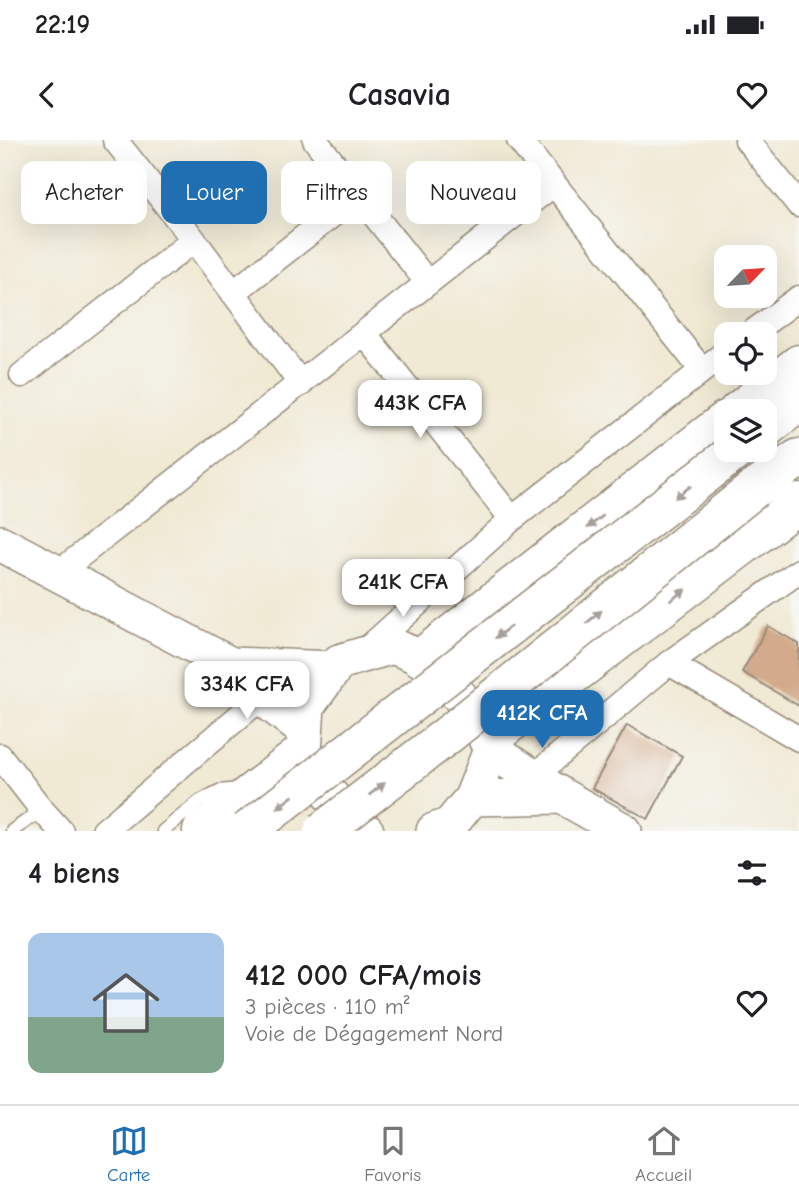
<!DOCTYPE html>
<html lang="fr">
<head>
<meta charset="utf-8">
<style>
  :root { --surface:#fff; --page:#f6f6f6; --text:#202124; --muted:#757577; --line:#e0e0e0; --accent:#1f6fb2 }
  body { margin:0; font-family:"Comic Neue",sans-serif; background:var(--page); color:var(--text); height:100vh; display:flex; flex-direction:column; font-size:26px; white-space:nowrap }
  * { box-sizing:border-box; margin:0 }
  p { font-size:23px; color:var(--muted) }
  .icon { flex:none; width:38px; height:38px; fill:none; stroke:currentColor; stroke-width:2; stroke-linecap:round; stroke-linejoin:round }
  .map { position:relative; height:691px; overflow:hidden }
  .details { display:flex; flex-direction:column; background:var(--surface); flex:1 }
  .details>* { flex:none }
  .guide { position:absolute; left:21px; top:21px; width:758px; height:63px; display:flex; gap:14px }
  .needle { width:46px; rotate:65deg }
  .fabs { position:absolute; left:714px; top:105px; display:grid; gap:14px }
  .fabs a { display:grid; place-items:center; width:63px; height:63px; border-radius:14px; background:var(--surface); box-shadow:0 7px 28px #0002; font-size:35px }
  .price { position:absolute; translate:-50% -60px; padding:0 16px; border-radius:14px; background:#fff; color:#222; font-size:23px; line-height:46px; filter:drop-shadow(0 2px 4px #0008) }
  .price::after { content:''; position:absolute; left:50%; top:42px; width:21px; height:16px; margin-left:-10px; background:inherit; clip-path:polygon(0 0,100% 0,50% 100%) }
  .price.active { background:var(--accent); color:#fff }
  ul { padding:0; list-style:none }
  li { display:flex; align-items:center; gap:21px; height:175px; padding:0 28px }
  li+li { border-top:2px solid var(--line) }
  li span { display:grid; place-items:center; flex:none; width:196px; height:140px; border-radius:14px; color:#555 }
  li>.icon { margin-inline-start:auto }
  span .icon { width:84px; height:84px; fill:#fffc; stroke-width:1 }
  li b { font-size:30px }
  h2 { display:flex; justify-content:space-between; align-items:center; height:84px; padding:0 28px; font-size:30px }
  .pill { padding:0 24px; border-radius:14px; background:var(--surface); box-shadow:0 7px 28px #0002; font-size:24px; line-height:63px }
  .pill.active { background:var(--accent); color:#fff }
  .status { display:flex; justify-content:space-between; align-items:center; height:49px; padding:0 35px; background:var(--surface); direction:ltr }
  .status svg { height:19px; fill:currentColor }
  header { display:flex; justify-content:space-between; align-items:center; height:91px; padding:0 28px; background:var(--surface); font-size:32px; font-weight:800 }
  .tab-bar { display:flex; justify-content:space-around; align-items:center; height:98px; border-top:2px solid var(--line); background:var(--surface); font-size:19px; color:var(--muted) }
  .tab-bar a { display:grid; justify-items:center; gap:4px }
  .tab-bar .active { color:var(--accent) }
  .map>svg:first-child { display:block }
  .building { fill:#d3aa8b }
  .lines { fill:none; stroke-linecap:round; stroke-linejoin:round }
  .lane-casing { stroke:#968a79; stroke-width:15 }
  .street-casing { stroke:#968a79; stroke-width:27 }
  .secondary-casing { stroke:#968a79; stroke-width:38 }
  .highway-casing { stroke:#968a79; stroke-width:41 }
  .lane { stroke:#fff; stroke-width:12 }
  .street { stroke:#fff; stroke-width:24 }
  .secondary { stroke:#fff; stroke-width:35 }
  .highway { stroke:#fff; stroke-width:38 }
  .highway-bridge-casing { stroke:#968a79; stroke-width:41; stroke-linecap:butt }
  .highway-bridge { stroke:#fff; stroke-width:38 }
  .oneway { fill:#a79f9a }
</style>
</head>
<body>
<div class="status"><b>22:19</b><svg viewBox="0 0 49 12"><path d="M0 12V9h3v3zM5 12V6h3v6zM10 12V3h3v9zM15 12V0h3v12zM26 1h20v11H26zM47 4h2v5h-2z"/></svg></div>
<header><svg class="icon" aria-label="back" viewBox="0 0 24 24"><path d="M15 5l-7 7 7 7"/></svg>Casavia<svg class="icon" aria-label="heart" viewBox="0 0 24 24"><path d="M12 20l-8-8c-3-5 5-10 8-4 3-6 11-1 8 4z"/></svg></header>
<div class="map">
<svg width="799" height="691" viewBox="0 0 799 691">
  <rect width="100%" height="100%" fill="#f6f6f2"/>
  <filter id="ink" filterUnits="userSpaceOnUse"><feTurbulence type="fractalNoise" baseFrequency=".0143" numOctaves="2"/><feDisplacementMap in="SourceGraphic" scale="14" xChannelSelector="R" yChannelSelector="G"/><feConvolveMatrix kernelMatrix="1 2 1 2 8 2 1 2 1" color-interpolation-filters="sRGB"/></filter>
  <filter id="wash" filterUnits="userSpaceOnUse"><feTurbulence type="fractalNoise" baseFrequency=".00686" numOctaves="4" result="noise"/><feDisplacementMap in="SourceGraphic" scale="28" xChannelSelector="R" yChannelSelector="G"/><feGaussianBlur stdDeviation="1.57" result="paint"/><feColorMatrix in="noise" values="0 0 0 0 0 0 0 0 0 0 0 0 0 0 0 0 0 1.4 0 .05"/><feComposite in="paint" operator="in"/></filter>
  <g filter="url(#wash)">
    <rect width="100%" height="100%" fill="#f0e9d4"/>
    <g id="blocks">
      <path class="building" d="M768 486 799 504V566L742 532Z
        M627 585 682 616 648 679 592 648Z"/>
    </g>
  </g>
  <g filter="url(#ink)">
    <use href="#blocks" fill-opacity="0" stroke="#968a79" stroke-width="2"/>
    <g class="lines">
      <defs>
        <path id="lane" d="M12 691 42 670
          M163 691 200 661 219 651 239 649"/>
        <path id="street" d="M115 0 194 100 301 244
          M315 0 428 143
          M519 0 702 230
          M747 0 799 65
          M233 153 359 54
          M364 193 512 379
          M750 194 799 158
          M22 235 194 100
          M58 433 554 44
          M366 510 512 379 726 212
          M669 523 799 599
          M0 616 42 670 61 691
          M533 637 669 523 799 431
          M104 691 262 557"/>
        <path id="secondary" d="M0 403 231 525 262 557 305 591
          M231 525 334 529
          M491 610 562 656 624 691
          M472 658 562 656
          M366 691 356 685 312 634 304 612 307 566 339 522 393 506 433 523 481 583 491 610 472 658 450 685 434 691"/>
        <path id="highway" d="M738 271 799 224
          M765 289 799 262
          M754 349 799 318
          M421 518 726 280
          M488 600 799 363
          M202 691 304 612"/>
      </defs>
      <use href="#lane" class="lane-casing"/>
      <use href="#street" class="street-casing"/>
      <use href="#secondary" class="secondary-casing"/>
      <use href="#highway" class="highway-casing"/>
      <use href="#lane" class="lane"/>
      <use href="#street" class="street"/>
      <use href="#secondary" class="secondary"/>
      <use href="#highway" class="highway"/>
      <defs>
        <path id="highway-bridge" d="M247 691 737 310
          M323 691 449 594 754 349"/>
      </defs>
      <use href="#highway-bridge" class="highway-bridge-casing"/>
      <use href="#highway-bridge" class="highway-bridge"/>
    </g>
    <defs><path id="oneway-solid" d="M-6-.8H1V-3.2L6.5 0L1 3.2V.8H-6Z" transform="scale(1.75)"/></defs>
    <g class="oneway">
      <use href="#oneway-solid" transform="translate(683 352) rotate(142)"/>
      <use href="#oneway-solid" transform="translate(595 382) rotate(142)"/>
      <use href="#oneway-solid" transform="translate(678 455) rotate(-37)"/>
      <use href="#oneway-solid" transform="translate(594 477) rotate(-39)"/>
      <use href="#oneway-solid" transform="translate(503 492) rotate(142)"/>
      <use href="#oneway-solid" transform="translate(377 649) rotate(-38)"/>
      <use href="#oneway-solid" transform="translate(285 662) rotate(143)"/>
    </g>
  </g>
</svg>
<div class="fabs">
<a><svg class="needle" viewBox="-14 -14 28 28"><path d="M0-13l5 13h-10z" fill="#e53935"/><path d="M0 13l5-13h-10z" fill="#757577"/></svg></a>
<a><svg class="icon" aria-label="locate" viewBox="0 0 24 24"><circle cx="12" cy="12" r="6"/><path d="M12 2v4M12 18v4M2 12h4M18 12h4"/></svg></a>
<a><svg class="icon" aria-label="layers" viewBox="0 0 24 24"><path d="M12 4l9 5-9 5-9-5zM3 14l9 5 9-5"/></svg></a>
</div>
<b class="price" style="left:420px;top:300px">443K CFA</b>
<b class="price" style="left:403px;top:479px">241K CFA</b>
<b class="price" style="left:247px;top:581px">334K CFA</b>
<b class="price active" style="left:542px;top:610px">412K CFA</b>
<div class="guide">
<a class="pill">Acheter</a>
<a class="pill active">Louer</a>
<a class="pill">Filtres</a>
<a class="pill">Nouveau</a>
</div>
</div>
<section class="details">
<h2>4 biens<svg class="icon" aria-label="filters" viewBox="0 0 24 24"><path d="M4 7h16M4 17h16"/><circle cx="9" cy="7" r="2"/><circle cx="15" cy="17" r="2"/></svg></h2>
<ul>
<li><span style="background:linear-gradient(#a9c7e8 60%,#7fa58c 0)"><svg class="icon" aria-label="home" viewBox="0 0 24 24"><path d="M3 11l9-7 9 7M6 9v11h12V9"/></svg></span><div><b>412 000 CFA/mois</b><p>3 pièces · 110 m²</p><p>Voie de Dégagement Nord</p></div><svg class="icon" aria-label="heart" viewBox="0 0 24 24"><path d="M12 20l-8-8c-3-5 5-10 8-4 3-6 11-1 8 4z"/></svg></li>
</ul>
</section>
<nav class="tab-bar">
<a class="active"><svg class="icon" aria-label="map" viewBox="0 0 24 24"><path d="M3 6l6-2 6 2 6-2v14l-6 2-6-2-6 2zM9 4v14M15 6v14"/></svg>Carte</a>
<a><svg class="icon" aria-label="saved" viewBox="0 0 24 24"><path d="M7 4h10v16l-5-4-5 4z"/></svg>Favoris</a>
<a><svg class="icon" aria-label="home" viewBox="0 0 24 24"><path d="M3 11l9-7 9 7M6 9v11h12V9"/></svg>Accueil</a>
</nav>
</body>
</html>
